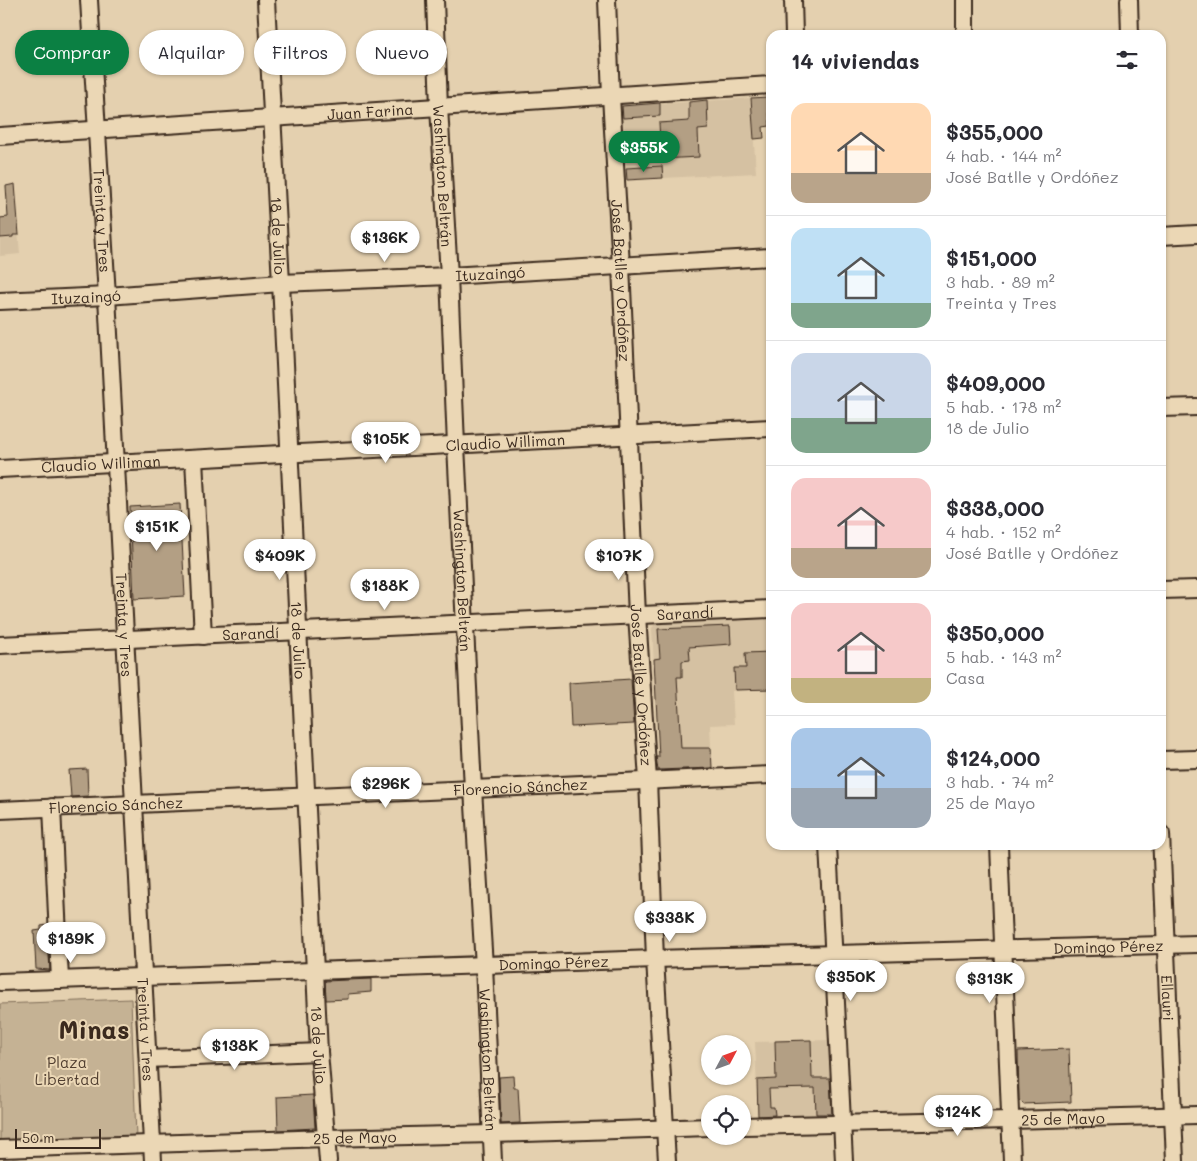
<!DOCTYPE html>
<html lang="es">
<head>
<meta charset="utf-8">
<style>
  :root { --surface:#fff; --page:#f7f7f7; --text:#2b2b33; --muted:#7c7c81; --line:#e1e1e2; --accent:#0b8043 }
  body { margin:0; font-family:Mali,sans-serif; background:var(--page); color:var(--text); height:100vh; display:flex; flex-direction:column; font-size:19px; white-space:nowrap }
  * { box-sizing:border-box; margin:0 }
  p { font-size:16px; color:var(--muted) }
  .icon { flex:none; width:28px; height:28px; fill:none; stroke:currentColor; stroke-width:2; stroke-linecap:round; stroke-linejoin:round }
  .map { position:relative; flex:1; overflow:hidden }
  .side { position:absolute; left:766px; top:30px; width:400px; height:820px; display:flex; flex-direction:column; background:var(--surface); border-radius:15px; box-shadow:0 1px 4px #0004 }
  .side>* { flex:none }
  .guide { position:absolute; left:15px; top:30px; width:475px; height:45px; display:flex; gap:10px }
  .needle { width:32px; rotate:49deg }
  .fabs { position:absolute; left:701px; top:1035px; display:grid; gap:10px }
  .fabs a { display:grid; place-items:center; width:50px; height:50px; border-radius:50%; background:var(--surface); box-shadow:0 1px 4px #0004; font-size:25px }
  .scale { position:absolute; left:15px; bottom:12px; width:86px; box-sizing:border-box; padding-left:5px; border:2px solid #3b2a1e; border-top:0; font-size:14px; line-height:18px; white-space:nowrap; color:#3b2a1e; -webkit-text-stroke:4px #ebd7b5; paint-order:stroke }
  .price { position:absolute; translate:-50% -42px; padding:0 11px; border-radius:18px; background:#fff; color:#222; font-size:16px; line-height:32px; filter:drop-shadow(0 1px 2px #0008) }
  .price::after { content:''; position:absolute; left:50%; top:30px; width:15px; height:11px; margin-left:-8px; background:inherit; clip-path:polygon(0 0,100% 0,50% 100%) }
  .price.on { background:var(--accent); color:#fff }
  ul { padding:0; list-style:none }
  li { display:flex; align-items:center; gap:15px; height:125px; padding:0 25px }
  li+li { border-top:1px solid var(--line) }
  li span { display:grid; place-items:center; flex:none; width:140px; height:100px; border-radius:15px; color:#555 }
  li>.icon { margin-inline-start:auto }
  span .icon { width:60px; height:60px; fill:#fffc; stroke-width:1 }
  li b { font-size:21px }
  h2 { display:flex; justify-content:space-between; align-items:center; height:60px; padding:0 25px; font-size:21px }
  .chip { padding:0 18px; border-radius:22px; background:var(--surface); box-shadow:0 1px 4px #0004; font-size:18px; line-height:45px }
  .chip.on { background:var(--accent); color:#fff }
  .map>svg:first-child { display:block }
  .built { fill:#d5c1a2 }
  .green { fill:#c5b294; stroke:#806e59 }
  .building { fill:#b39f84; stroke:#3b2a1e }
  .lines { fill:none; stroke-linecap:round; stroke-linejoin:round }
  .minor-casing { stroke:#3b2a1e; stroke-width:20 }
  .minor { stroke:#ebd7b5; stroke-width:16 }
  .labels { text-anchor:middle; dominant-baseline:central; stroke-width:4; stroke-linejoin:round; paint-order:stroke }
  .street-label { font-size:15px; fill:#3b2a1e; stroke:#ebd7b5 }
  .park-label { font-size:15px; fill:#503e30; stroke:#ebd7b5 }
  .town-label { font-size:25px; font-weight:bold; fill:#3b2a1e; stroke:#ebd7b5 }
</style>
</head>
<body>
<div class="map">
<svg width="1197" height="1161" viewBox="0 0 1197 1161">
  <rect width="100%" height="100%" fill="#e4d0af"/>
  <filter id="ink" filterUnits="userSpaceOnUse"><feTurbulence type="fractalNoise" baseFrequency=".02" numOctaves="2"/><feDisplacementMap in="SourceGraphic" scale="10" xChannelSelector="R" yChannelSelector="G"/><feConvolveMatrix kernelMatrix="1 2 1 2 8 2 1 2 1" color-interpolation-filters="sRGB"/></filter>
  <g filter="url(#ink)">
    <path class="built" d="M751 98 756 173 627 180 622 106Z
      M17 217 20 254 0 256V218Z
      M771 616V689L732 691 734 724 710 725 712 768 659 771 656 768 655 757 659 756 652 628 658 620Z
      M830 1040 833 1114 758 1117 755 1042Z"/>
    <path class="green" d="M131 999 136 1138 0 1143V1004Z"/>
    <path class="building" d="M768 97 770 126 763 127 764 138 754 139 751 98Z
      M707 100 708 129 698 130 699 157 661 159 659 123 689 121V102Z
      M660 103V116L623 118 622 106Z
      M662 166 663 178 627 180 626 168Z
      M15 184 19 235H13V237L0 238V218L8 217 6 186Z
      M180 504 185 596 134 599 130 507Z
      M730 626 731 644 689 647 690 660 682 661V677H677L681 748H711L712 768 658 770 656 757H659L654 659 660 658 658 629Z
      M771 652V689L735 690 734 668H746L745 653Z
      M631 679 634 724 571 727 569 683Z
      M87 769 88 796 71 797 69 770Z
      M47 925 50 970 36 969 34 931 41 930V926Z
      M371 979V992L348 994V999L326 1000 325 981Z
      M811 1040 812 1078H830L832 1114H816L815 1088 769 1089 770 1107H774L775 1115 758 1116 757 1080 776 1079 775 1041Z
      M1069 1049 1071 1102 1023 1104 1019 1100 1018 1051Z
      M513 1076 514 1088H518L520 1123 501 1124 499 1077Z
      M313 1095 315 1128 278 1130 277 1097Z"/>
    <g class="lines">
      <defs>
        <g id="minor">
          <path id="s1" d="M89 0 107 296 153 1161"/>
          <path id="s2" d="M266 0 281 283 319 1052 328 1161"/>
          <path id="s3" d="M435 0 439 107 449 276 456 445 473 789 484 966 493 1161"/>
          <path id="s4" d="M607 0 611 96 621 266 637 615 648 780 655 959 667 1161"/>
          <path d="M793 0 794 35"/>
          <path d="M965 0V35"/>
          <path d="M1129 0 1130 35"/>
          <path id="s5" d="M0 136 771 85"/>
          <path d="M1161 236 1197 234"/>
          <path id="s6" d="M0 301 107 296 281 283 449 276 771 257"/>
          <path d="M1161 408 1197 407"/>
          <path d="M194 459 203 636"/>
          <path id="s7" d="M0 469 771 428"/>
          <path d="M1161 590 1197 589"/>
          <path id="s8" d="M0 645 771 609"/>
          <path d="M1161 760 1197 759"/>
          <path d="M52 807 60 980"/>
          <path id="s9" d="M0 810 473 789 771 775"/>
          <path id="s10" d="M1161 834 1175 1161"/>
          <path d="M828 845 844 1161"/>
          <path d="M999 845 1012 1161"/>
          <path id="s11" d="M0 982 655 959 1197 944"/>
          <path d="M148 1059 319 1052"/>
          <path id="s12" d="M742 1126 1010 1120 1197 1115"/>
          <path id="s13" d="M0 1149 327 1138 492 1134 710 1127"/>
        </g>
      </defs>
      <use href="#minor" class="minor-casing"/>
      <use href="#minor" class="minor"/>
    </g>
  </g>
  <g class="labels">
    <g class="street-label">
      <text stroke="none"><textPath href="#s5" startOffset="371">Juan Farina</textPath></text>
      <text stroke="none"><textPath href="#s3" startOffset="176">Washington Beltrán</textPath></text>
      <text stroke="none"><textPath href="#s1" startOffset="221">Treinta y Tres</textPath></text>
      <text stroke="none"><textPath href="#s2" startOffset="236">18 de Julio</textPath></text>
      <text stroke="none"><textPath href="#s6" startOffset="491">Ituzaingó</textPath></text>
      <text stroke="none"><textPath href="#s4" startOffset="281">José Batlle y Ordóñez</textPath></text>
      <text stroke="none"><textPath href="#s6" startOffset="86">Ituzaingó</textPath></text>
      <text stroke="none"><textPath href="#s7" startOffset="506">Claudio Williman</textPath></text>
      <text stroke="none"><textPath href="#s7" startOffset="101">Claudio Williman</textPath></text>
      <text stroke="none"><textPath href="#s3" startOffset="581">Washington Beltrán</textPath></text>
      <text stroke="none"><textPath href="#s8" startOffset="686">Sarandí</textPath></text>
      <text stroke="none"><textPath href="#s1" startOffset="626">Treinta y Tres</textPath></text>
      <text stroke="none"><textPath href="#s8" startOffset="251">Sarandí</textPath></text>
      <text stroke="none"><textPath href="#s2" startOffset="641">18 de Julio</textPath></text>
      <text stroke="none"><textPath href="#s4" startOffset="686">José Batlle y Ordóñez</textPath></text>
      <text stroke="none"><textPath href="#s9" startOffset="521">Florencio Sánchez</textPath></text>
      <text stroke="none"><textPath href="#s9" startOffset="116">Florencio Sánchez</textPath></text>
      <text stroke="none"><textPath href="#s11" startOffset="1109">Domingo Pérez</textPath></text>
      <text stroke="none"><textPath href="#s11" startOffset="554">Domingo Pérez</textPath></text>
      <text stroke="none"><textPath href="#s10" startOffset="164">Ellauri</textPath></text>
      <text stroke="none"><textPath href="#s1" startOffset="1031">Treinta y Tres</textPath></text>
      <text stroke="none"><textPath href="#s2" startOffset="1046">18 de Julio</textPath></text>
      <text stroke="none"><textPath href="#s3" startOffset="1061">Washington Beltrán</textPath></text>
      <text stroke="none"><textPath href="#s12" startOffset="321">25 de Mayo</textPath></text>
      <text stroke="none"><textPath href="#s13" startOffset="355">25 de Mayo</textPath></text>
    </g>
    <g class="park-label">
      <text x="67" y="1062">Plaza<tspan x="67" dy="17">Libertad</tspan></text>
    </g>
    <g class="town-label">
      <text x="94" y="1029">Minas</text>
    </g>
  </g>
</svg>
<div class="fabs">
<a><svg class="needle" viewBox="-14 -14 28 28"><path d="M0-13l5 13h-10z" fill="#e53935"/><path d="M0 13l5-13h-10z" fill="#7c7c81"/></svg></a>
<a><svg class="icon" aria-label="locate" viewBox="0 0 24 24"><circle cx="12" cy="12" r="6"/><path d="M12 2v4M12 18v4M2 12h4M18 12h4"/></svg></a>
</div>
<div class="scale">50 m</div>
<b class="price on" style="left:644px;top:173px">$355K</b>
<b class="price" style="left:385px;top:263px">$136K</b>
<b class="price" style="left:386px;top:464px">$105K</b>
<b class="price" style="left:157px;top:552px">$151K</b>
<b class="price" style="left:280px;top:581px">$409K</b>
<b class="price" style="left:619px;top:581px">$107K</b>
<b class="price" style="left:385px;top:611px">$188K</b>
<b class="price" style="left:386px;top:809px">$296K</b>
<b class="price" style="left:670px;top:943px">$338K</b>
<b class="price" style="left:71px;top:964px">$189K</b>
<b class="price" style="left:851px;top:1002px">$350K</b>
<b class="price" style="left:990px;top:1004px">$313K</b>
<b class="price" style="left:235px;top:1071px">$138K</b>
<b class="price" style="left:958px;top:1137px">$124K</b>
<div class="guide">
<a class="chip on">Comprar</a>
<a class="chip">Alquilar</a>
<a class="chip">Filtros</a>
<a class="chip">Nuevo</a>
</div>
<section class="side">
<h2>14 viviendas<svg class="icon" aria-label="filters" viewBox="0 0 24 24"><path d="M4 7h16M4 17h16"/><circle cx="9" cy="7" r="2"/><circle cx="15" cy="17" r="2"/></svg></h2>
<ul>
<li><span style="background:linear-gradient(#ffd9b3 70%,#b9a48a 0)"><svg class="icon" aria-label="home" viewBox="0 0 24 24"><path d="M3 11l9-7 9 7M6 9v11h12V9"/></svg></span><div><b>$355,000</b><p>4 hab. · 144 m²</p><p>José Batlle y Ordóñez</p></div></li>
<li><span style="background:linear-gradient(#bfe0f5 75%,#7fa58c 0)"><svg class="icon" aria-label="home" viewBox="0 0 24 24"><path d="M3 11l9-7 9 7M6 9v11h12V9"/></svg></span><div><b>$151,000</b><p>3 hab. · 89 m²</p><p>Treinta y Tres</p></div></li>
<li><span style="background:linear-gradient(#c9d6e8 65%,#7fa58c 0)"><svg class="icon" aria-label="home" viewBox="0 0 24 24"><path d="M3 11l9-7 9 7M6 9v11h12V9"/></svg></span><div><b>$409,000</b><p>5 hab. · 178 m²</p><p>18 de Julio</p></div></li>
<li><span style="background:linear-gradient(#f6c9c9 70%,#b9a48a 0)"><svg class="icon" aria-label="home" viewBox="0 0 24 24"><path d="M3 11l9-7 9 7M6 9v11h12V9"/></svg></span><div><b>$338,000</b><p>4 hab. · 152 m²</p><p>José Batlle y Ordóñez</p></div></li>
<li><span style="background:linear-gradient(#f6c9c9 75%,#c2b280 0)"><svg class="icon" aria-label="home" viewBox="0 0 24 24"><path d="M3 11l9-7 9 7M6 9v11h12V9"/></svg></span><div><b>$350,000</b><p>5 hab. · 143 m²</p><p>Casa</p></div></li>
<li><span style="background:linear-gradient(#a9c7e8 60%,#9aa5b1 0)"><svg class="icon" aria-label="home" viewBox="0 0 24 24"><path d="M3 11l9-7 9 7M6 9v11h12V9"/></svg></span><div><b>$124,000</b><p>3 hab. · 74 m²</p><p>25 de Mayo</p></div></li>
</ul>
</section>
</div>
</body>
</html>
